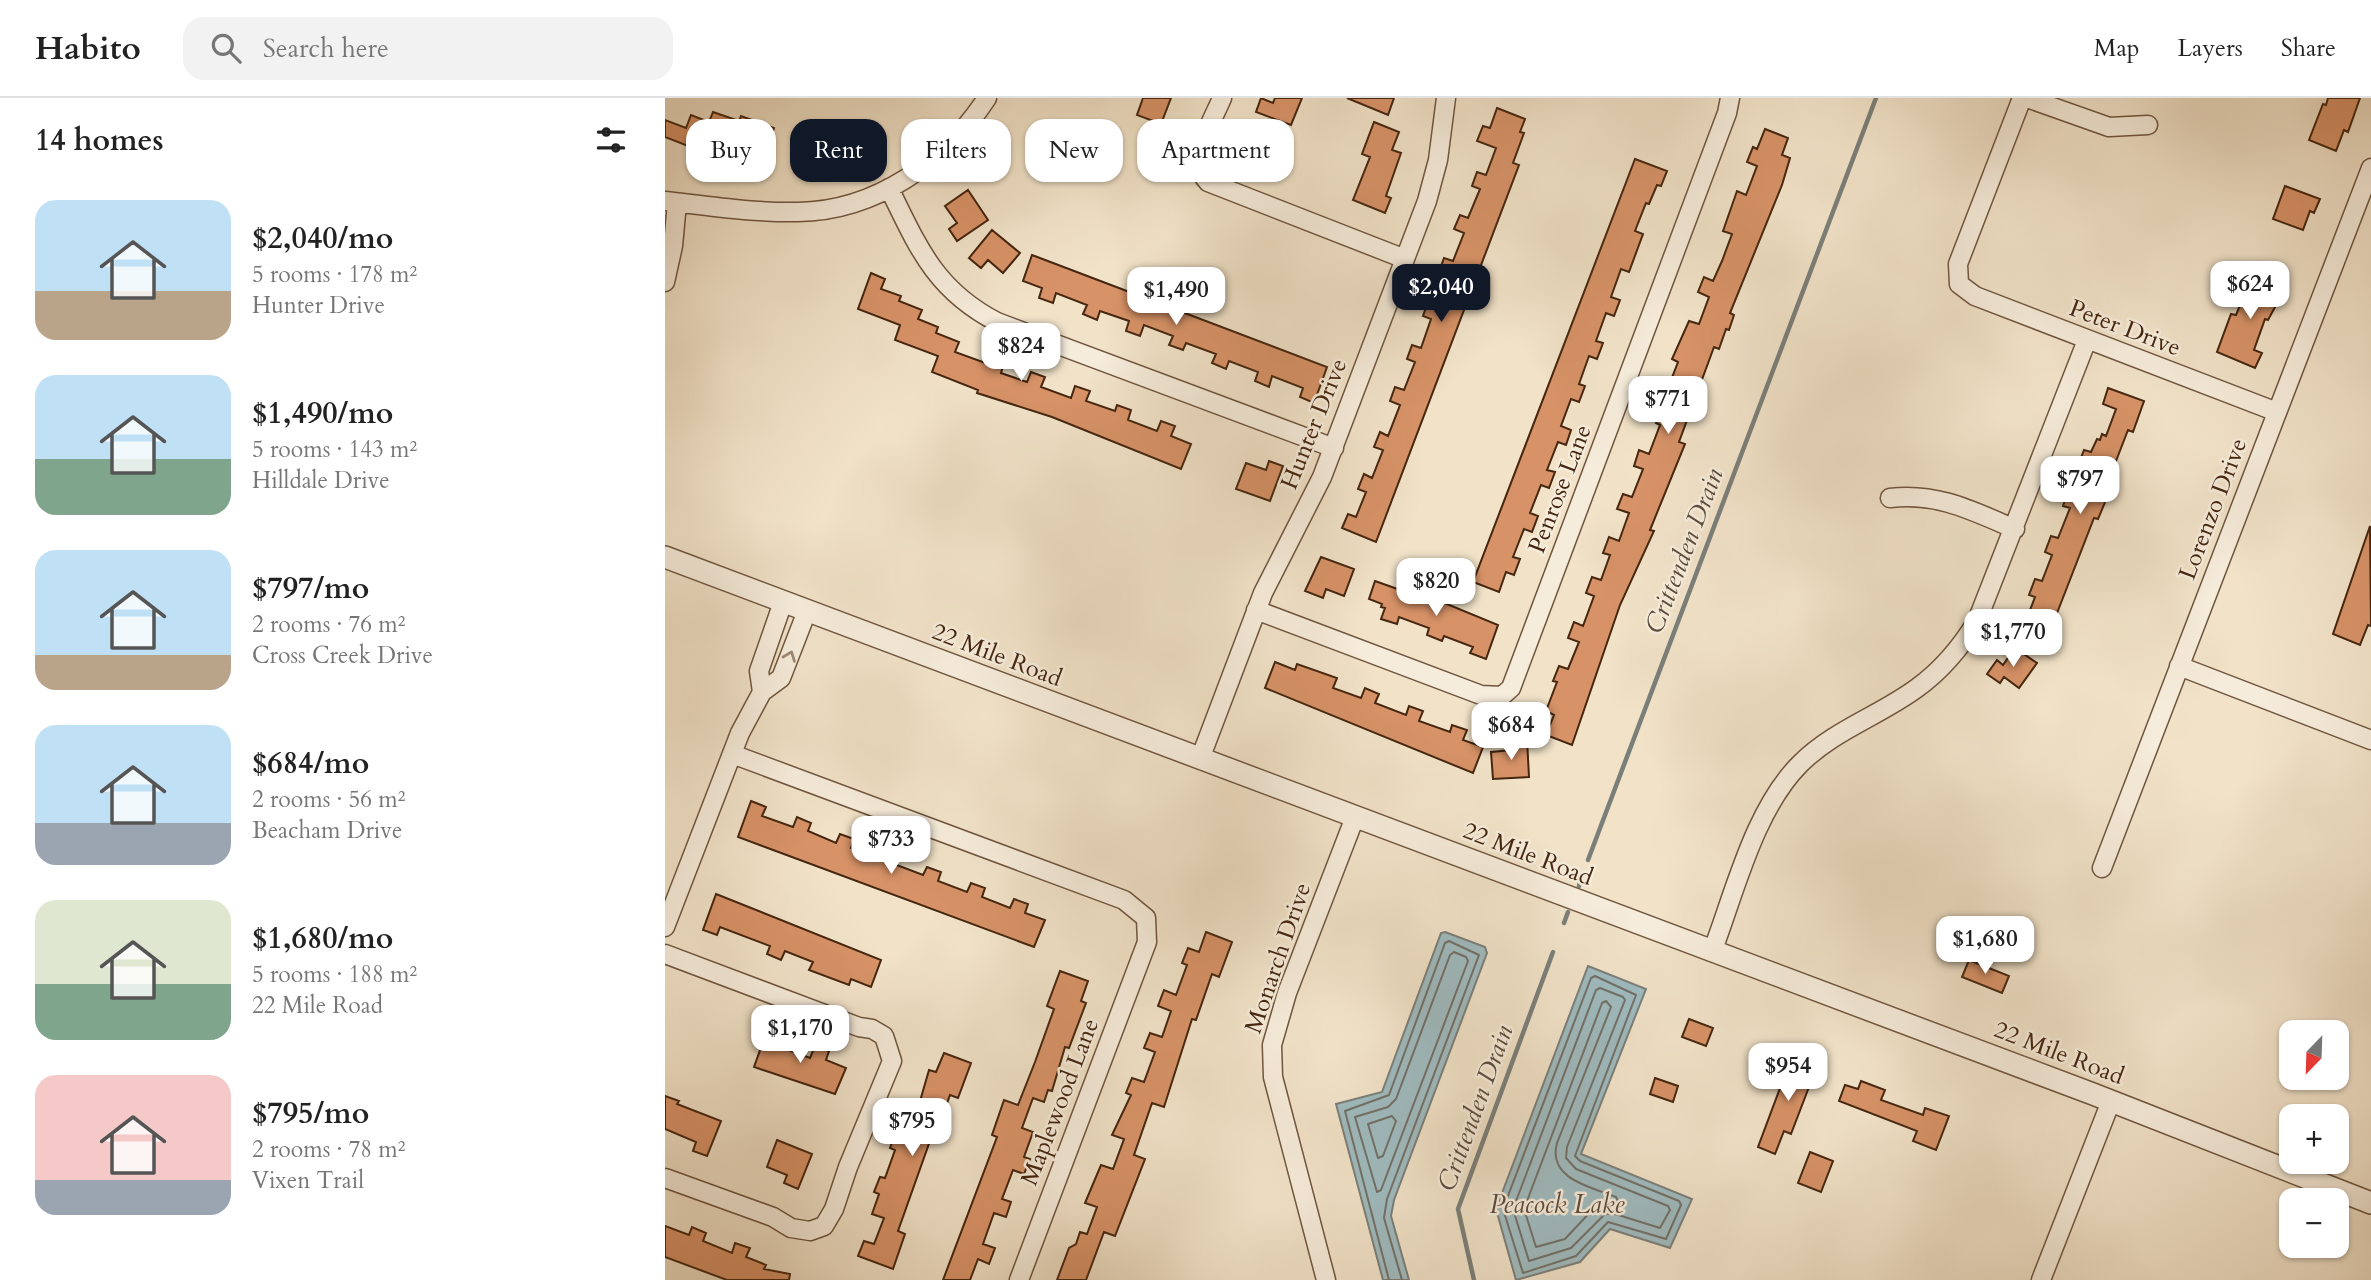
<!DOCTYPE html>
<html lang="en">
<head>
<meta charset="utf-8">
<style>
  :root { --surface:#fff; --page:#f2f2f2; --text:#222; --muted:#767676; --line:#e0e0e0; --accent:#111827 }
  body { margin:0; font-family:Cardo,serif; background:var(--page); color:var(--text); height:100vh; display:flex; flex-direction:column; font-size:26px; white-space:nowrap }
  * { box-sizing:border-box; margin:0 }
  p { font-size:23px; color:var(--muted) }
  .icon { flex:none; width:38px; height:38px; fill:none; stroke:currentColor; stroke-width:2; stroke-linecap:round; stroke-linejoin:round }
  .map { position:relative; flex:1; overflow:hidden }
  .details { display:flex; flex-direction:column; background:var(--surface); width:665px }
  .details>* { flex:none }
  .hud { position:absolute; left:21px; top:21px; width:665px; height:63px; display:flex; gap:14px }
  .needle { width:46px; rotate:203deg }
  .fabs { position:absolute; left:1614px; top:922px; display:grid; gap:14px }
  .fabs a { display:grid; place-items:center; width:70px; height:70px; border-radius:14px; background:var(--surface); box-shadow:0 2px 5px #0004; font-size:35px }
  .price { position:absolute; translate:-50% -60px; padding:0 16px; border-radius:14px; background:#fff; color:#222; font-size:23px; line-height:46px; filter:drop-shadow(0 2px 4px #0008) }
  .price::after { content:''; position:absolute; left:50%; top:42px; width:21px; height:16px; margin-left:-10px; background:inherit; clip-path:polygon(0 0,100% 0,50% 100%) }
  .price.on { background:var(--accent); color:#fff }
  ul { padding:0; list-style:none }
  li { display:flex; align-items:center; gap:21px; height:175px; padding:0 35px }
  li span { display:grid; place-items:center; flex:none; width:196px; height:140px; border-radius:21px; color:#555 }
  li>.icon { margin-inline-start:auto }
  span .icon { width:84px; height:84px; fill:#fffc; stroke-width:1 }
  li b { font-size:30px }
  h2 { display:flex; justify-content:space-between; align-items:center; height:84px; padding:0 35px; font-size:30px }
  .chip { padding:0 24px; border-radius:21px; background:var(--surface); box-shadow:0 2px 5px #0004; font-size:24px; line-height:63px }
  .chip.on { background:var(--accent); color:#fff }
  header { display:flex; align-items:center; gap:42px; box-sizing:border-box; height:98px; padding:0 35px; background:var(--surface); border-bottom:2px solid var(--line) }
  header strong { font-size:33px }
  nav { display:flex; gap:38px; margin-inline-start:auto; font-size:24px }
  .search { width:490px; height:63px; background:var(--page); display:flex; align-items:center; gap:18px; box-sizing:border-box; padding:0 24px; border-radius:21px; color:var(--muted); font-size:26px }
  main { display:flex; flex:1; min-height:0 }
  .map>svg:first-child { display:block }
  .water { fill:#9fbbc0; stroke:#7b7f7a; stroke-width:2 }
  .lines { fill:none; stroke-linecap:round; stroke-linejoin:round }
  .shore { stroke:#727068; stroke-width:2 }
  .stream { stroke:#7b7f7a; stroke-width:4.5 }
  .building { fill:#d79267; stroke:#452610; stroke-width:2 }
  .minor-casing { stroke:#70553e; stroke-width:21 }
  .tertiary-casing { stroke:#70553e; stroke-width:24 }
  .minor { stroke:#f6ecdb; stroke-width:18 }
  .tertiary { stroke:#f6ecdb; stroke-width:21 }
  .oneway { stroke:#9e8976 }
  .labels { text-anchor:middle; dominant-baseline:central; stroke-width:5; stroke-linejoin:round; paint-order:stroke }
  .street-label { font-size:24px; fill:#452610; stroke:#f6ecdb }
  .water-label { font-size:26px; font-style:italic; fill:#5c4b3c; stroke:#f6ecdb }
</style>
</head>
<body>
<header>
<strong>Habito</strong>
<div class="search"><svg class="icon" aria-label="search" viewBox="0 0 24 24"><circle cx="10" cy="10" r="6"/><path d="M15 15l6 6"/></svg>Search here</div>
<nav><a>Map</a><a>Layers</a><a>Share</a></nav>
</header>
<main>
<section class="details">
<h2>14 homes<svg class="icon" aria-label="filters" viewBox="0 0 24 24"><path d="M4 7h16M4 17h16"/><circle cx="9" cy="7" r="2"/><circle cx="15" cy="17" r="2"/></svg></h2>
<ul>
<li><span style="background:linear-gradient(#bfe0f5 65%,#b9a48a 0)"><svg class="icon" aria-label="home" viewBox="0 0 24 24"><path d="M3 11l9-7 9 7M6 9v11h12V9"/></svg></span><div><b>$2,040/mo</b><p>5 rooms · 178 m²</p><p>Hunter Drive</p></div></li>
<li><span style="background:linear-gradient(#bfe0f5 60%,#7fa58c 0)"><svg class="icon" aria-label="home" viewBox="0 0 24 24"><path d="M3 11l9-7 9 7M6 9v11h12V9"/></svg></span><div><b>$1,490/mo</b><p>5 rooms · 143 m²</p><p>Hilldale Drive</p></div></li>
<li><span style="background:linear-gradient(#bfe0f5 75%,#b9a48a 0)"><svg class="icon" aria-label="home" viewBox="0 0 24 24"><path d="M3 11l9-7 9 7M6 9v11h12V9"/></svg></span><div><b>$797/mo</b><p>2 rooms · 76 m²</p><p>Cross Creek Drive</p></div></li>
<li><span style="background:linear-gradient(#bfe0f5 70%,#9aa5b1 0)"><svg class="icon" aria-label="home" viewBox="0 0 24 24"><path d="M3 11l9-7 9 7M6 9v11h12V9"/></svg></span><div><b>$684/mo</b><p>2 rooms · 56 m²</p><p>Beacham Drive</p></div></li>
<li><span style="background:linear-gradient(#dfe7d0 60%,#7fa58c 0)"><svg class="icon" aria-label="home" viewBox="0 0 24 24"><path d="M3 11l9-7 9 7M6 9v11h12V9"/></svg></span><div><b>$1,680/mo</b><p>5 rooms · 188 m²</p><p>22 Mile Road</p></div></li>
<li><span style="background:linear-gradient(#f6c9c9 75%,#9aa5b1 0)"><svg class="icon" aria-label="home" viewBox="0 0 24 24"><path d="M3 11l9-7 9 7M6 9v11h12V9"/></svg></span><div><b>$795/mo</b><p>2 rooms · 78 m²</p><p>Vixen Trail</p></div></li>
</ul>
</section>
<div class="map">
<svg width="1706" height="1182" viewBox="0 0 1706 1182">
  <rect width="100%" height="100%" fill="#f1e2c8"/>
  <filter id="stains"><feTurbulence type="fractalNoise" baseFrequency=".00286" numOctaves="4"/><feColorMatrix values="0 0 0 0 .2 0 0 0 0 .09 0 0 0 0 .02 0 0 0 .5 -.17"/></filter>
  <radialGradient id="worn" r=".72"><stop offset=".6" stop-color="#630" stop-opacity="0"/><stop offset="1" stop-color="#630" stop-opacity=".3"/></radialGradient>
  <path class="water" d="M780 834 820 849 822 855 729 1102 726 1118 744 1182H718L671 1006 717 994 776 835Z
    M923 868 981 891 916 1056 1027 1101 1005 1150 945 1131 915 1164 851 1182 831 1111Z"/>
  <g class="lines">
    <path class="shore" d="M789 854 801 859 803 863 716 1092 712 1094 690 1019 723 1009 731 1001 785 857Z
      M930 878 971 897 910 1058 915 1063 1014 1103 1016 1107 1001 1141 943 1124 911 1158 858 1175 838 1111 926 880Z
      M935 890 958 899 960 902 902 1049 901 1060 911 1071 1003 1108 1005 1112 995 1130 950 1116H940L906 1150 864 1163 848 1111 931 892Z
      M941 903 946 909 892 1045C882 1081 926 1089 951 1099L953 1103 929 1110 900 1141 871 1149 859 1111 937 905Z
      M727 1018 731 1023 718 1058 713 1060 703 1026Z
      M724 1182 680 1013 724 997 780 845 784 843 814 857 722 1101 719 1120 737 1182"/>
    <path class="stream" d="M923 762 1211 0
      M914 788 915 784
      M899 825 903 814
      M809 1182 793 1111 888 854"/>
  </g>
  <path class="building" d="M478 0H506L496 26 472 17Z
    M596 0 608 5 610 0H637L626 27 591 14Z
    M682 0H729L723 17Z
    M1663 0H1695L1683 34 1679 32 1671 53 1644 42 1658 6 1661 7Z
    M832 10 860 21 855 34 859 35 848 65 854 67 711 444 677 430 683 416 691 419 701 394 693 391 699 376 707 380 718 352 709 349 715 334 723 338 735 307 725 303 730 289 739 292 750 264 742 261 747 247 756 250 766 221 758 218 763 204 772 207 783 178 774 174 779 160 788 163 799 135 789 131 795 117 803 120 815 91 807 88 812 74 821 77 831 50 812 43 818 28 825 30Z
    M48 14 74 23 76 18 109 30 96 66 82 61 86 51 57 40 48 63 34 57 36 53 0 39V22L21 30 26 17 44 24Z
    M709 24 734 34 727 52 736 55 721 98 726 100 720 115 688 102 705 59 697 56Z
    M1100 31 1123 40 1117 57 1125 60 1117 87 1065 215 1069 217 1064 232 1061 231 1054 251 1049 249 1014 344 1020 346 985 432 989 433 955 507 907 647 881 637 889 617 881 613 892 584 888 583 894 568 903 571 914 544 903 540 909 524 918 528 929 498 921 495 927 479 936 482 945 457 938 455 944 439 954 443 964 415 952 411 958 396 967 399 978 371 969 368 974 352 984 356 995 327 991 325 998 306 992 304 998 288 1003 290 1013 264 1007 261 1024 223 1034 226 1044 199 1033 194 1039 179 1048 183 1057 163 1067 136 1058 133 1072 93 1081 97 1092 68 1082 64 1088 49 1092 51Z
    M970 61 1002 73 996 88 992 87 984 106 981 105 970 133 978 136 964 174 956 171 946 199 955 202 949 218 941 215 931 243 938 245 932 261 924 258 914 286 920 288 914 304 906 301 896 328 906 332 901 347 893 344 882 372 890 374 884 390 876 387 865 415 873 418 867 434 859 431 848 459 855 461 849 477 841 474 834 494 808 484Z
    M1620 88 1655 101 1649 115 1645 113 1638 132 1608 121Z
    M303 92 323 122 292 143 284 131 292 125 280 108Z
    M327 132 355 155 338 175 323 162 316 170 304 160Z
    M367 157 662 269 649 305 635 299 638 290 607 278 604 289 590 283 593 274 564 263 561 271 547 265 551 256 521 245 518 252 504 247 508 238 479 227 475 238 461 233 464 223 435 213 432 222 418 216 422 207 391 195 388 205 374 200 377 190 358 183Z
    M206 175 220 181 216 191 236 198 234 203 257 212 253 221 273 229 271 235 294 244 290 254 323 266 325 260 339 265 336 275 362 284 366 274 380 279 376 289 406 300 410 288 425 293 421 303 450 313 452 307 466 312 463 322 492 333 496 323 510 328 506 338 526 346 516 371 387 319 312 295 313 292 267 274 273 258 230 242 235 227 193 211Z
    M1587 178 1622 187 1603 222 1600 221 1589 252 1597 255 1590 270 1552 254 1566 216 1571 217Z
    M1443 290 1479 303 1468 334 1463 332 1441 389 1446 390 1433 421 1429 420 1380 546 1356 536 1370 499 1364 497 1370 481 1377 483 1387 457 1380 454 1386 438 1393 440 1405 410 1398 408 1404 391 1416 396 1425 372 1413 368 1419 352 1426 354 1432 341 1435 342 1437 336 1441 338 1451 311 1438 306Z
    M604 363 618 368 605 403 571 391 581 365 601 372Z
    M1705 428 1706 528 1703 527 1695 547 1668 536Z
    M656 459 689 471 679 498 661 491 658 500 640 493Z
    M710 483 752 498 753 494 833 527 821 561 805 555 808 549 779 538 777 543 762 537 764 530 734 519 732 526 716 521 720 510 716 509 717 506 704 501Z
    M1350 550 1372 565 1354 590 1339 579 1335 585 1322 576 1332 562 1338 567Z
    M610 564 630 572 632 566 672 580 668 590 696 600 700 590 714 596 710 605 741 617 744 608 758 613 754 623 785 634 787 627 802 632 798 642 818 649 808 675 600 590Z
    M862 641 864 679 828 681 826 654 847 652V642Z
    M86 703 101 709 97 718 128 729 132 719 146 725 143 733 171 745 175 736 189 741 186 750 215 761 218 752 232 757 229 766 258 777 262 769 276 774 273 783 302 794 306 785 320 790 317 799 345 810 349 801 363 806 360 815 380 822 369 849 73 739Z
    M51 796 216 862 206 889 186 881 184 887 144 872 148 864 120 853 116 862 102 856 105 848 55 829 52 837 38 832Z
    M541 834 567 844 554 879 547 876 531 922 527 921 499 1009 487 1005 469 1057 480 1061 450 1138 439 1134 421 1182H392L404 1150 411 1146 415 1134 422 1136 432 1109 420 1105 436 1067 448 1071 459 1041 447 1037 466 997 461 995 467 980 479 984 490 954 479 950 485 935 497 939 506 913 493 908 499 892 511 897 522 867 517 865 523 850 534 854Z
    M1304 862 1344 878 1337 895 1297 879Z
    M395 873 423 883 416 903 421 905 404 950 400 949 387 993 383 992 379 1004 368 1000 357 1030 368 1034 359 1059 365 1061 359 1076 348 1072 337 1101 346 1104 341 1119 329 1115 318 1146 330 1150 324 1166 313 1161 305 1182H278L332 1039 327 1037 339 1002 353 1007 370 964 389 911 382 908Z
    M1024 921 1048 930 1041 948 1017 939Z
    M102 933 117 939 113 948 145 960 150 948 164 953 161 962 181 970 170 996 89 969Z
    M279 955 306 965 293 1000 285 997 269 1041 266 1040 233 1133 240 1136 228 1171 193 1158 199 1143 209 1146 219 1120 207 1116 214 1096 209 1094 215 1079 220 1080 230 1052 225 1050 231 1034 240 1013 251 1017 264 972 271 974Z
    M1127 958 1152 968 1126 1036 1119 1033 1110 1056 1093 1049Z
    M990 980 1013 988 1008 1004 985 996Z
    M1196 983 1220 992 1216 1002 1258 1017 1260 1010 1284 1018 1271 1052 1248 1043 1252 1033 1174 1003 1180 987 1193 991Z
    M0 998 14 1003 12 1006 56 1023 42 1058 28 1053 31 1044 0 1031Z
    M112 1042 147 1056 133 1091 119 1085 122 1077 102 1069Z
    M1145 1054 1168 1063 1156 1094 1133 1085Z
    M0 1128 24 1137 27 1129 41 1135 38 1143 67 1155 70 1145 85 1150 81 1159 101 1167 99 1171 125 1176 124 1182H62L0 1159Z"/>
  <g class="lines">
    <defs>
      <path id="minor" d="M557 0C547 24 522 63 543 84L740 161
        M1357 0 1293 166 1294 186 1310 198 1612 314
        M1362 0 1444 29 1483 27
        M224 90C253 149 270 192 332 224L669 350
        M0 103C44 108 89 115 133 114 211 113 280 64 322 0
        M0 184 8 148 12 105
        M1225 400C1271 394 1308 413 1350 431
        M591 512 816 597 837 598 846 590 1062 15 1065 0
        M1514 568 1706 642
        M97 594 94 573 118 504
        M67 656 459 802 481 820 482 844 354 1182
        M535 661 598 495 657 379 762 103 773 62 781 0
        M1437 770 1706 70
        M0 829 75 635 97 594 116 580 142 513
        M1047 854C1070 794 1089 712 1135 666 1169 632 1214 618 1252 590 1277 572 1296 549 1312 523L1422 242
        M0 856 194 929 207 931 219 938 227 963 183 1069 169 1111 159 1128 145 1133 126 1130 108 1119 0 1080
        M661 1182 608 979 607 947 622 895 690 719
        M1376 1182 1446 1003"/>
      <path id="tertiary" d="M0 459 1428 996 1706 1105"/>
    </defs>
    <use href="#minor" class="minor-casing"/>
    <use href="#tertiary" class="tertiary-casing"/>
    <use href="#minor" class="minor"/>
    <use href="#tertiary" class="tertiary"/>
  </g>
  <defs><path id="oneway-chevron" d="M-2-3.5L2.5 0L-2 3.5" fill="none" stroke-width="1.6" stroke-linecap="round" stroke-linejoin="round" transform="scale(1.75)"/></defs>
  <use class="oneway" href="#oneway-chevron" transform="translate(125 558) rotate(-69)"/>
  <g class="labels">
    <g class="street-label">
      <text transform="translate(1460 230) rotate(21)">Peter Drive</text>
      <text transform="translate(649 326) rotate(-68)">Hunter Drive</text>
      <text transform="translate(895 391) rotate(-69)">Penrose Lane</text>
      <text transform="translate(1548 411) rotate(-69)">Lorenzo Drive</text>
      <text transform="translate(332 557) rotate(21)">22 Mile Road</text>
      <text transform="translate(863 756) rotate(21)">22 Mile Road</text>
      <text transform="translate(613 860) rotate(-71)">Monarch Drive</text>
      <text transform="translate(1394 955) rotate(21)">22 Mile Road</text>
      <text transform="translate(395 1004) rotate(-69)">Maplewood Lane</text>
    </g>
    <g class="water-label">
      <text transform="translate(1019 453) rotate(-69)">Crittenden Drain</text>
      <text transform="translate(810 1010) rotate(-70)">Crittenden Drain</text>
      <text x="892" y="1106">Peacock Lake</text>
    </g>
  </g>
  <rect width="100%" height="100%" filter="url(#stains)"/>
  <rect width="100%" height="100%" fill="url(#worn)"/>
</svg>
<div class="fabs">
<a><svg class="needle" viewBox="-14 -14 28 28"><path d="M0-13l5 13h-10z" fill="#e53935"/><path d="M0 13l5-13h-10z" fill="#767676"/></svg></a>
<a>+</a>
<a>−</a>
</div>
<b class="price" style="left:1585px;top:223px">$624</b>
<b class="price on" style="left:776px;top:226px">$2,040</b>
<b class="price" style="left:511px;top:229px">$1,490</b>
<b class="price" style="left:356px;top:285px">$824</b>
<b class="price" style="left:1003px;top:338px">$771</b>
<b class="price" style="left:1415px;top:418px">$797</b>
<b class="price" style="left:771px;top:520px">$820</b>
<b class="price" style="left:1348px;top:571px">$1,770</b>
<b class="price" style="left:846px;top:664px">$684</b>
<b class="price" style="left:226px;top:778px">$733</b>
<b class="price" style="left:1320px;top:878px">$1,680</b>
<b class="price" style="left:135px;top:967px">$1,170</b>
<b class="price" style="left:1123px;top:1005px">$954</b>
<b class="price" style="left:247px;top:1060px">$795</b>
<div class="hud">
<a class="chip">Buy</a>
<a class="chip on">Rent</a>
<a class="chip">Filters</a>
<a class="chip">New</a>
<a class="chip">Apartment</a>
</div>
</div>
</main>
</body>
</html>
